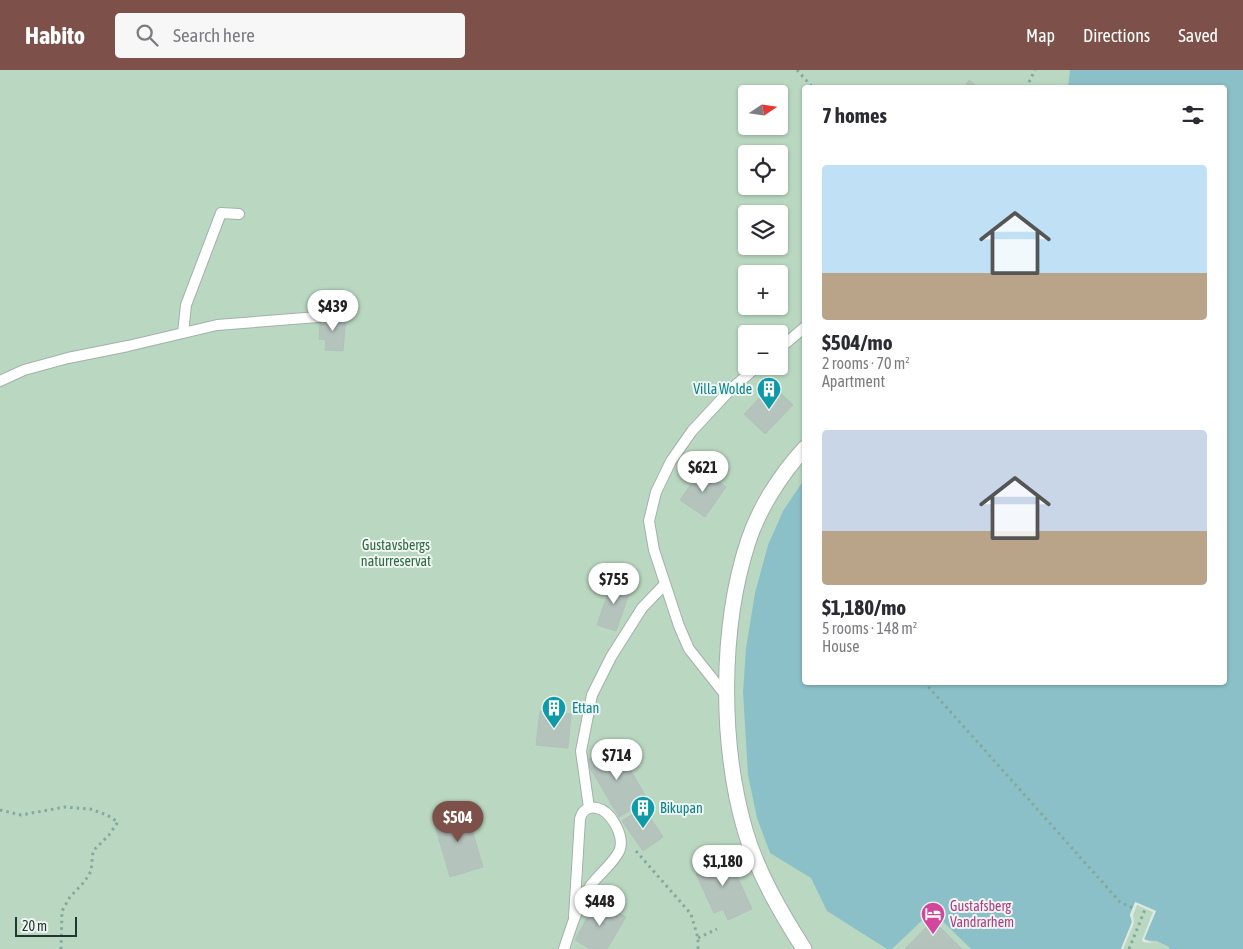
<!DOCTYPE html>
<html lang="en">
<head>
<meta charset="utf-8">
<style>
  :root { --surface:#fff; --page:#f7f7f7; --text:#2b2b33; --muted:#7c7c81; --accent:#7d5149 }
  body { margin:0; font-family:"Asap Condensed",sans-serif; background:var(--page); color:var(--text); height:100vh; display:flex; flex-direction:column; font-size:19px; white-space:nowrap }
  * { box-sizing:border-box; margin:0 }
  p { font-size:16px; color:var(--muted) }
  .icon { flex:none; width:28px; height:28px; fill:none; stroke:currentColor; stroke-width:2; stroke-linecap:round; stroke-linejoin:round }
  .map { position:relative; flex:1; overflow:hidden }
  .drawer { position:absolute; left:802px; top:15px; width:425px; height:600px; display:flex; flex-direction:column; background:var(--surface); border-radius:5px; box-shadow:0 1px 4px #0004 }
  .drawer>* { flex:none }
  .needle { width:32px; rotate:77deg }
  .tools { position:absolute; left:738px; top:15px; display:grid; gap:10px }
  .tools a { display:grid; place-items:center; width:50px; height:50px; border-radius:5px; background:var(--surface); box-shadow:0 1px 4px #0004; font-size:25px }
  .scale { position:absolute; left:15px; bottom:12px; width:62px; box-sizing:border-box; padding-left:5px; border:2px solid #223731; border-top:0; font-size:14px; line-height:18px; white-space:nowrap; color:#223731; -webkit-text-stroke:4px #eff6f2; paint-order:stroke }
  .price { position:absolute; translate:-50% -42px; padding:0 11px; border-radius:18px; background:#fff; color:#222; font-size:16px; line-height:32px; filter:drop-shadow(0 1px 2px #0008) }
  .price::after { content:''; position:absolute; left:50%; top:30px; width:15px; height:11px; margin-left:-8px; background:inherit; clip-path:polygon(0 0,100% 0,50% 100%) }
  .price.current { background:var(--accent); color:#fff }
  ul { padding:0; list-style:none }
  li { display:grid; align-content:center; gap:10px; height:265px; padding:0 20px }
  li span { display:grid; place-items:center; height:155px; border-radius:5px; color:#555 }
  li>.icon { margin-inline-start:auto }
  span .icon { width:90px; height:90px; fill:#fffc; stroke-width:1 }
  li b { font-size:21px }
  h2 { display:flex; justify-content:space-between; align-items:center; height:60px; padding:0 20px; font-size:21px }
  header { display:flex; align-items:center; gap:30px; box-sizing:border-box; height:70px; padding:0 25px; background:var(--accent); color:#fff }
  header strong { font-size:24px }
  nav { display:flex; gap:28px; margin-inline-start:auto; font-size:18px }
  .search { width:350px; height:45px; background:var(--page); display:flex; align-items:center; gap:12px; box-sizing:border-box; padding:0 18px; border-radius:5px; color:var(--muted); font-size:19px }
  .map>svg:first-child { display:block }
  .green { fill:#bad8c1; fill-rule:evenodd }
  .water { fill:#8cc0c8 }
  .pier { fill:#dfe9e4 }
  .building { fill:#b5c3bd; stroke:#b2c1bb }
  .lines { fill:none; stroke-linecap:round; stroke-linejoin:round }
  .lane-casing { stroke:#a3b0ab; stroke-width:12 }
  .street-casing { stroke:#a3b0ab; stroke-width:17 }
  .path { stroke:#83a99c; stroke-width:3; stroke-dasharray:2.5 4; stroke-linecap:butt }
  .lane { stroke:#fff; stroke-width:10 }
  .street { stroke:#fff; stroke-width:15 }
  .labels { text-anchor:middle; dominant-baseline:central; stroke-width:4; stroke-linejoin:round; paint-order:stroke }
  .culture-label { font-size:14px; fill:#0d838f; stroke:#eff6f2; text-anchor:start }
  .park-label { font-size:14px; fill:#316945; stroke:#eff6f2 }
  .hotel-label { font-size:14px; fill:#b23c85; stroke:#eff6f2; text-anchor:start }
</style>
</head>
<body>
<header>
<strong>Habito</strong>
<div class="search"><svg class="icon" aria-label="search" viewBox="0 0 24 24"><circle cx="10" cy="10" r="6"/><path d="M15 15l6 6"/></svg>Search here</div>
<nav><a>Map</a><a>Directions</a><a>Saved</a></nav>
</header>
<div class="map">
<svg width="1243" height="879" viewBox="0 0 1243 879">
  <rect width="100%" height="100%" fill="#dfe9e4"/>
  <path class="green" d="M0 0H1243V879H0ZM805 18H1225V612H805ZM746 24H779V56H746ZM746 84H779V116H746ZM746 144H779V176H746ZM746 204H779V236H746ZM746 264H779V296H746Z"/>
  <path class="water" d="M1070 0H1243V879H1169V877L1157 871 1144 870 1156 841 1136 832 1130 844 1132 852 1121 879H971L932 841 892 879H887L827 841 811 808 770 783 757 748 748 705 743 622 746 578 755 523 768 475 783 441 805 408V612H1225V18L1068 17Z"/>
  <path class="pier" d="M1135 832 1156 841 1144 869 1153 873 1143 872 1142 870 1153 842 1137 835 1133 845 1134 853 1123 879H1121L1132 852 1130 845Z"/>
  <path class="building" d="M969 10 979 18H964Z
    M325 245 346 246 343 281 325 280 326 270 319 269 320 253H325Z
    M772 315 793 335 765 364 744 344Z
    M702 399 726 417 705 447 680 430Z
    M613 508 632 515 616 561 597 555Z
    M540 641 571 644 568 678 536 675Z
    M615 674 648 730 619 747 586 691Z
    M643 737 663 767 643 781 622 751Z
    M466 739 483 797 450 807 433 749Z
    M726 782 752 839 728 850 723 839 714 843 696 804 706 800 702 793Z
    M597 830 626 847 607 879H590L575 870Z
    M933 850 962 879H905Z"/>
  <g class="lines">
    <defs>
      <path id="lane" d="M183 263 186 235 221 143 239 144
        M779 279 805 257
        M0 311 24 300 68 288 128 276 217 255 318 247
        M727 627 689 579 679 556 654 480 649 451 656 422 671 391 692 361 731 319 758 296
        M589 738 581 681 592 625 611 587 642 538 665 514
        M564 879C571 857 578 835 591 815 599 804 616 791 620 779 624 765 611 741 597 738 587 736 582 741 580 749L574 847"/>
      <path id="street" d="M804 879C781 843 757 802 745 760 720 673 720 558 748 472 759 438 781 404 805 378"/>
    </defs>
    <use href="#lane" class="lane-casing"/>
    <use href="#street" class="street-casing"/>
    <path class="path" d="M797 0 813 18
      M1026 18 1035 0
      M924 612 1120 832 1133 838
      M0 740 21 745 65 737 90 739 107 745 118 752 109 765 93 781 91 801 85 811 70 827 62 841 61 879
      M636 781 691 844 698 868V879
      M698 868 717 859
      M1129 879 1146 837"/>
    <use href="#lane" class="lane"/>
    <use href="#street" class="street"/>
  </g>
  <defs>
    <symbol id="building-pin" viewBox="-11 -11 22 30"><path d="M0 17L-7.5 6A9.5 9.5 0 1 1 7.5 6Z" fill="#0f9aa8" stroke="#eff6f2"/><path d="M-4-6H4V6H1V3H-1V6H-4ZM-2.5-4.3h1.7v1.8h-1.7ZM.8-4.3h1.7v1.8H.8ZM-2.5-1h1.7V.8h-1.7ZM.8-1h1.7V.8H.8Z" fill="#fff"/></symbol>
    <symbol id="hotel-pin" viewBox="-11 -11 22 30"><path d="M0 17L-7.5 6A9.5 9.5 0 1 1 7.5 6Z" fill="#d1479c" stroke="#eff6f2"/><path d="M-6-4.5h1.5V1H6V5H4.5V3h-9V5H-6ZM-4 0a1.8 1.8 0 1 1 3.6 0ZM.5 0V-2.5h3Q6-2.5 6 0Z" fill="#fff"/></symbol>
  </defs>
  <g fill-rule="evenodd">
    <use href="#building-pin" x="755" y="305" width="28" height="38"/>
    <use href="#building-pin" x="540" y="624" width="28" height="38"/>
    <use href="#building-pin" x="629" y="724" width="28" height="38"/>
    <use href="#hotel-pin" x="919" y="830" width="28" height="38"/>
  </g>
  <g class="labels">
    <g class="culture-label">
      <text x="752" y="319" text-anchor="end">Villa Wolde</text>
      <text x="572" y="638">Ettan</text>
      <text x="660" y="738">Bikupan</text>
    </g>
    <g class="park-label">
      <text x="396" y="475">Gustavsbergs<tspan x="396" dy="16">naturreservat</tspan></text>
    </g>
    <g class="hotel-label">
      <text x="950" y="836">Gustafsberg<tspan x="950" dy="16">Vandrarhem</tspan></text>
    </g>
  </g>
</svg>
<div class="tools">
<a><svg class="needle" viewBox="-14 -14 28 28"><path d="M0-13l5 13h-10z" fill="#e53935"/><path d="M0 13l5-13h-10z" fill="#7c7c81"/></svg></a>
<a><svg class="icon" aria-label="locate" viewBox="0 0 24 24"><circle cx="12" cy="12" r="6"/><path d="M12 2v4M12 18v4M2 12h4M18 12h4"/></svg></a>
<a><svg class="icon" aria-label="layers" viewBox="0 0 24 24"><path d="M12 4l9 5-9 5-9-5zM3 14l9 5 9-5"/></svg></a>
<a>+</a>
<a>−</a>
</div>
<div class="scale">20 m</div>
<b class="price" style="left:333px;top:262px">$439</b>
<b class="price" style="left:703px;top:423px">$621</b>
<b class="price" style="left:614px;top:535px">$755</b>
<b class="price" style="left:617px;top:711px">$714</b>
<b class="price current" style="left:458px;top:773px">$504</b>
<b class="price" style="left:723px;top:817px">$1,180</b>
<b class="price" style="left:600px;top:857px">$448</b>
<section class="drawer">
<h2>7 homes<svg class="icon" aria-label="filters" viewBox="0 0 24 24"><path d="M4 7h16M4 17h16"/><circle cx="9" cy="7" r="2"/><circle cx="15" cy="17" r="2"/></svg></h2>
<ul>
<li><span style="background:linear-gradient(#bfe0f5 70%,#b9a48a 0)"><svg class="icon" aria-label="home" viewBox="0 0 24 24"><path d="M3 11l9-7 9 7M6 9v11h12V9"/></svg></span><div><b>$504/mo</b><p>2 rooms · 70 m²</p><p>Apartment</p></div></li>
<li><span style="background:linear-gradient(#c9d6e8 65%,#b9a48a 0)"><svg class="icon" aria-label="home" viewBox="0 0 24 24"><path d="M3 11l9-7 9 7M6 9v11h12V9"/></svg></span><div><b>$1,180/mo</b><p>5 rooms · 148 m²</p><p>House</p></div></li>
</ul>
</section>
</div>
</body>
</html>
